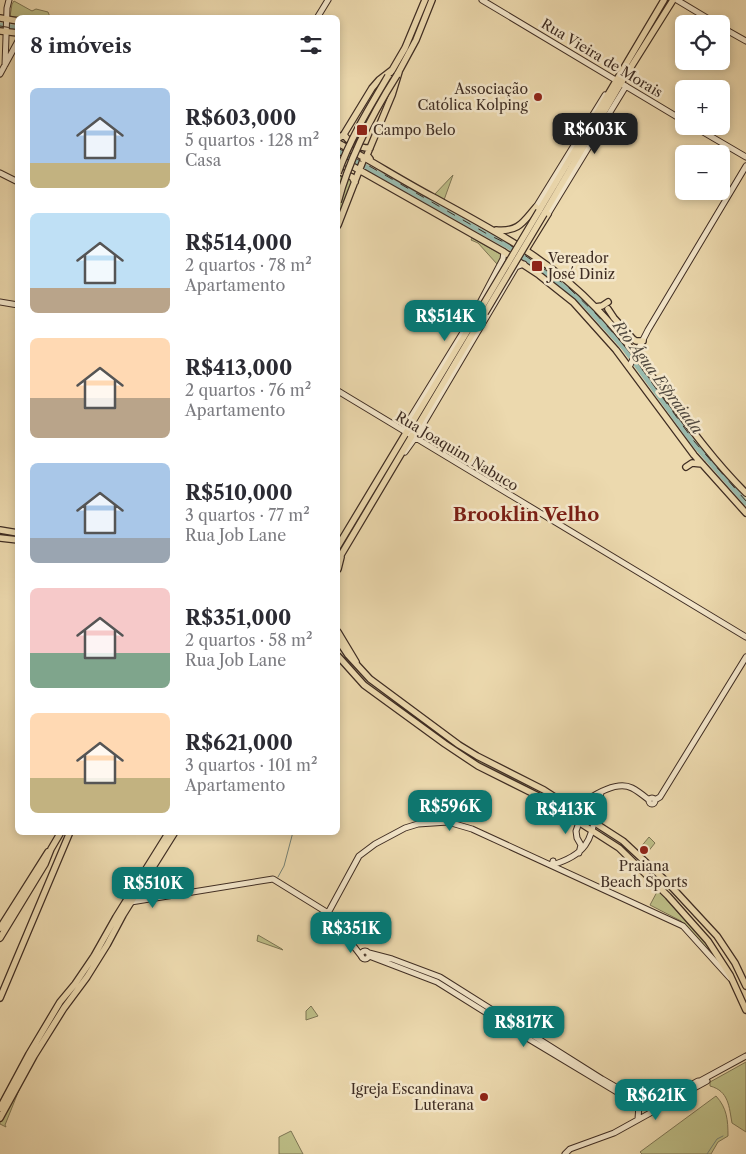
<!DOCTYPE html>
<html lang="pt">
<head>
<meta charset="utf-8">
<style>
  :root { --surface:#fff; --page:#f7f7f7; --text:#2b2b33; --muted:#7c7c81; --accent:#0f766e }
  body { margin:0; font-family:"Libre Caslon Text",serif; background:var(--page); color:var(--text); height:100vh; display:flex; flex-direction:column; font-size:19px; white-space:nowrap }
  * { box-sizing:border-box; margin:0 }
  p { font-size:16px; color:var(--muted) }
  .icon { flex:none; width:28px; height:28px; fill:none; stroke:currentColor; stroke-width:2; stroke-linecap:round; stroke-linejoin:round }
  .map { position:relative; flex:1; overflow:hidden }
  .drawer { position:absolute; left:15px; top:15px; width:325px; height:820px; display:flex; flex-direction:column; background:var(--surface); border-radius:8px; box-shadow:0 2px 8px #0003 }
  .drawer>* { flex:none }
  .controls { position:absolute; left:675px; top:15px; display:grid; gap:10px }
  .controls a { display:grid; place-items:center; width:55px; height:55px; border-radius:8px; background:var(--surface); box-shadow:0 2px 8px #0003; font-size:25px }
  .price { position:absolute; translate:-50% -42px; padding:0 11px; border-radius:10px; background:var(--accent); color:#fff; font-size:16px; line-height:32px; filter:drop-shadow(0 1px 2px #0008) }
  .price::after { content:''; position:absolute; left:50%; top:30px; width:15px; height:11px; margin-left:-8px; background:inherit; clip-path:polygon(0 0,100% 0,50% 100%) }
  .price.selected { background:#222; color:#fff }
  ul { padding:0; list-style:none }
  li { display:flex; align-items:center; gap:15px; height:125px; padding:0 15px }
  li span { display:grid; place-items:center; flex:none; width:140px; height:100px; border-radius:8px; color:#555 }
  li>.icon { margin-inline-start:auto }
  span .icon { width:60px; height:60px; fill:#fffc; stroke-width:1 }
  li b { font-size:21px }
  h2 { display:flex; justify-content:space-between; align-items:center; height:60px; padding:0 15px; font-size:21px }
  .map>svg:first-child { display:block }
  .green { fill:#bdbe87; stroke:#7e7655 }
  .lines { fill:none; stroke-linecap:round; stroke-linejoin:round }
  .stream { stroke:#758276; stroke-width:1 }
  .river { stroke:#99baad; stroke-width:5 }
  .secondary-casing { stroke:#3f2d23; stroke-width:7 }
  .primary-casing { stroke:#3f2d23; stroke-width:8 }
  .secondary { stroke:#f3e6ca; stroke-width:5 }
  .primary { stroke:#ecd9ae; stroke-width:5.5 }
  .rail { stroke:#3f2d23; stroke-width:1; stroke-dasharray:9 9; stroke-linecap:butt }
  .primary-bridge-casing { stroke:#3f2d23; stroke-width:8; stroke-linecap:butt }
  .primary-bridge { stroke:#ecd9ae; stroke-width:5.5 }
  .poi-dot { fill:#8f2418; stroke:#f3e6ca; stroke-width:2 }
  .labels { text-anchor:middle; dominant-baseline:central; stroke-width:5; stroke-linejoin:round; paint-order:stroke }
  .street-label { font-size:14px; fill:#3f2d23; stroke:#f3e6ca }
  .poi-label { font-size:14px; fill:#3f2d23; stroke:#f3e6ca; text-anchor:end }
  .water-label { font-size:15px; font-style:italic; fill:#51493f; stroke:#f3e6ca }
  .district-label { font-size:19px; font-weight:bold; fill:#7a1f14; stroke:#f3e6ca }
</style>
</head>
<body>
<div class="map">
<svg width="746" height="1154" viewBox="0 0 746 1154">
  <rect width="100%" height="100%" fill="#ecd9ae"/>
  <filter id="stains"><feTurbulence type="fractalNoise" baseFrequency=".004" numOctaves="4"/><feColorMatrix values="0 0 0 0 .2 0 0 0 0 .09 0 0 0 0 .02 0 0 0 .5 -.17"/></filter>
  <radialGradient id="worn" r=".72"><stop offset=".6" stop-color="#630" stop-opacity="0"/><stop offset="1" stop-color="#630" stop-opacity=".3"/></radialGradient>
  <path class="green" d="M14 1 32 11 36 9 48 12 50 17H10L12 4Z
    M338 173 353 180 338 223Z
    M453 175 444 200 434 195Z
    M472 238 502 255 499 264H497L478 243 471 240Z
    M447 742 477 761 542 794 562 807 472 759Z
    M649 837 655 843 647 853 640 848Z
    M658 890 710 948 707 950 681 921 650 905Z
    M258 935 282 949 283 950 257 941Z
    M311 1006 318 1016 306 1020V1011Z
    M746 1062V1132L732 1123C729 1107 729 1091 710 1086V1082Z
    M19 1090 5 1125 6 1127 0 1124V1121Z
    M716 1096C727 1108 728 1120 728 1136L718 1142 711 1154H642L640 1152Z
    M291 1131 303 1154H279V1137Z"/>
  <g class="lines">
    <path class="stream" d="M278 877 284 866 293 832
      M707 1154 717 1139 723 1136"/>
    <path class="river" d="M0 25 18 28
      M338 151 509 247 552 277 584 304 624 348 694 444 746 503"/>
    <defs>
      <path id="secondary" d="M482 0 684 121
        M677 0 717 24
        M317 18 328 0
        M721 27 746 41
        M5 65 7 8 9 0
        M0 74 18 41
        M693 126 746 157
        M0 173 18 182
        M536 207 605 95
        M546 212 548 214 551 209 626 86
        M0 302 18 305
        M629 367 648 330 746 166
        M338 391 746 637
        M407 433 406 425 473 316 503 259 504 252
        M405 452 415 438 516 267 524 264
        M649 801a3 3 0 1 1 6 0a3 3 0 1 1-6 0Z
        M655 800 660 797 746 657
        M579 853 581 845 577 838 576 831 587 800C599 792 618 781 632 788 638 791 644 796 649 800
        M553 861 552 865C596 852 590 832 601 793
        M131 902 273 879 328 913 362 957
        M328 913 359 856 375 844 405 828 418 824 448 822 472 829 683 926 730 978
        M361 955a4 4 0 1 1 8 0a4 4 0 1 1-8 0Z
        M369 953 392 959 440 977 602 1079 640 1101 650 1102 662 1101 698 1081H700L746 1056
        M369 956 437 982 517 1032 637 1104 663 1105 707 1081
        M638 1119 639 1105
        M565 1154 570 1149 614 1133 661 1107"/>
      <path id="primary" d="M0 18 18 21
        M0 31 18 33
        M391 72 405 48 425 0
        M397 75 416 40 432 0
        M344 134C347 142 362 149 370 148
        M338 139 344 134 372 88 379 80 392 70
        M338 143C370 160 401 180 433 197 491 229 550 259 596 308 651 365 689 437 746 493
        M338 158 504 252 539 275 573 302 616 350 694 455 746 513
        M370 159 367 155 392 95 399 72
        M338 171 352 177 355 182
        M539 211 664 0
        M544 214 621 83 673 0
        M338 225 364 158
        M496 230C519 232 523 222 536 207
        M527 248 548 214
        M595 307 602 306 608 302
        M608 309 614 318 633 339 636 341H643
        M686 467 692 463 702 464
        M0 530 18 533
        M0 538 18 540
        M338 546 480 310
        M338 560 485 313
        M338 569 341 557
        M338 632 356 662
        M338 640 348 655 370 679 459 745 477 756 544 790 623 841 668 883 717 936 735 963 746 986
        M338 656 364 685 445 744 478 766 538 796 619 848 668 896 708 941 730 975 746 1010
        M0 928 48 852
        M0 938 45 864 51 849 61 832
        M0 998 70 832
        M0 1108 29 1054 60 1002 75 984 94 956 116 917 169 832
        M0 1118 34 1056 64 1008 87 977 107 945 123 915 175 832"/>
    </defs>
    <use href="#secondary" class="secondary-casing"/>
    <use href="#primary" class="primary-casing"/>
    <use href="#secondary" class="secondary"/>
    <use href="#primary" class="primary"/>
    <path class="rail" d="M0 26 18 29
      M338 148 489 235 510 245 543 268 569 288 596 314 626 347 694 441 746 501"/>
    <defs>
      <path id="primary-bridge" d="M338 173C350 139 369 108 388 76
        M338 202C349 159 373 113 397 75
        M480 310 539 211
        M485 313 544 214"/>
    </defs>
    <use href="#primary-bridge" class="primary-bridge-casing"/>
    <use href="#primary-bridge" class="primary-bridge"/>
  </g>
  <g class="poi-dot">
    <circle cx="538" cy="97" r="5"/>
    <rect x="356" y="124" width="12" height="12" rx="2.5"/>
    <rect x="531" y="260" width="12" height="12" rx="2.5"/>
    <circle cx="644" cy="850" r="5"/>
    <circle cx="484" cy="1097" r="5"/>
  </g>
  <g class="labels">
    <g class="street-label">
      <text transform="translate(602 58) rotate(31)">Rua Vieira de Morais</text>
      <text transform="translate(457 451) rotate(31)">Rua Joaquim Nabuco</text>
    </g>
    <g class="poi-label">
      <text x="528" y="89">Associação<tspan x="528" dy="16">Católica Kolping</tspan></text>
      <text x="373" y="130" text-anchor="start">Campo Belo</text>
      <text x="548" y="258" text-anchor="start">Vereador<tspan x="548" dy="16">José Diniz</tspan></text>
      <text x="644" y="866" text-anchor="middle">Praiana<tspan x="644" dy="16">Beach Sports</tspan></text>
      <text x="474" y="1089">Igreja Escandinava<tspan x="474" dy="16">Luterana</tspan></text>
    </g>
    <g class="water-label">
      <text transform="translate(658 377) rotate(53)">Rio Água Espraiada</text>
    </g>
    <g class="district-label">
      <text x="526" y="514">Brooklin Velho</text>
    </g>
  </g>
  <rect width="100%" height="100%" filter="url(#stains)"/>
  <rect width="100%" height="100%" fill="url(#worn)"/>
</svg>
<div class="controls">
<a><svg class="icon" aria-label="locate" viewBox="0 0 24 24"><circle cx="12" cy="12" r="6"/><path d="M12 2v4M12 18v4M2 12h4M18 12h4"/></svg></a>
<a>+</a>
<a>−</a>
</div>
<b class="price selected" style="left:595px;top:155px">R$603K</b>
<b class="price" style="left:445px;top:342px">R$514K</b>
<b class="price" style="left:450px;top:832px">R$596K</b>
<b class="price" style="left:566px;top:835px">R$413K</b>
<b class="price" style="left:153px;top:909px">R$510K</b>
<b class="price" style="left:351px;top:954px">R$351K</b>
<b class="price" style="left:524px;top:1048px">R$817K</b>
<b class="price" style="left:656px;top:1121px">R$621K</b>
<section class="drawer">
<h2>8 imóveis<svg class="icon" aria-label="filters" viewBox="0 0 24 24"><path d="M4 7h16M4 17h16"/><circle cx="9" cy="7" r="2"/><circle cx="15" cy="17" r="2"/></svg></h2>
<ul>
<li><span style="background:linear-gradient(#a9c7e8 75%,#c2b280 0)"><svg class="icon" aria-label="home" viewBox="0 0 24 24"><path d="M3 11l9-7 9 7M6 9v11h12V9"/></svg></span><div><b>R$603,000</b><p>5 quartos · 128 m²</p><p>Casa</p></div></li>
<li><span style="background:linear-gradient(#bfe0f5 75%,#b9a48a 0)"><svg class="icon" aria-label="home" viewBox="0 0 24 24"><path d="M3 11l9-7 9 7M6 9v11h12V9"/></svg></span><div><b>R$514,000</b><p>2 quartos · 78 m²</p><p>Apartamento</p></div></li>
<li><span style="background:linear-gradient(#ffd9b3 60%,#b9a48a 0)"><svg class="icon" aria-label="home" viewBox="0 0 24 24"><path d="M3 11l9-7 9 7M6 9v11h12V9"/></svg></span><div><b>R$413,000</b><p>2 quartos · 76 m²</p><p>Apartamento</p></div></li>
<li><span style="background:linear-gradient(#a9c7e8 75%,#9aa5b1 0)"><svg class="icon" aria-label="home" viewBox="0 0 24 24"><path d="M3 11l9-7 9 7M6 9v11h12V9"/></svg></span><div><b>R$510,000</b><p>3 quartos · 77 m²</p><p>Rua Job Lane</p></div></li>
<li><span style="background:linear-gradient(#f6c9c9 65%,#7fa58c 0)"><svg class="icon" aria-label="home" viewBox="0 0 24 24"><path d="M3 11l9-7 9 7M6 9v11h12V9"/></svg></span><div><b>R$351,000</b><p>2 quartos · 58 m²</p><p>Rua Job Lane</p></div></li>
<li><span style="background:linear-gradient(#ffd9b3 65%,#c2b280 0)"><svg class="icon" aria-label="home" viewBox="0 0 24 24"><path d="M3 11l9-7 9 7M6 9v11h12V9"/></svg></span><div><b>R$621,000</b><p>3 quartos · 101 m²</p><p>Apartamento</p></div></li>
</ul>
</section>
</div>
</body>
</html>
